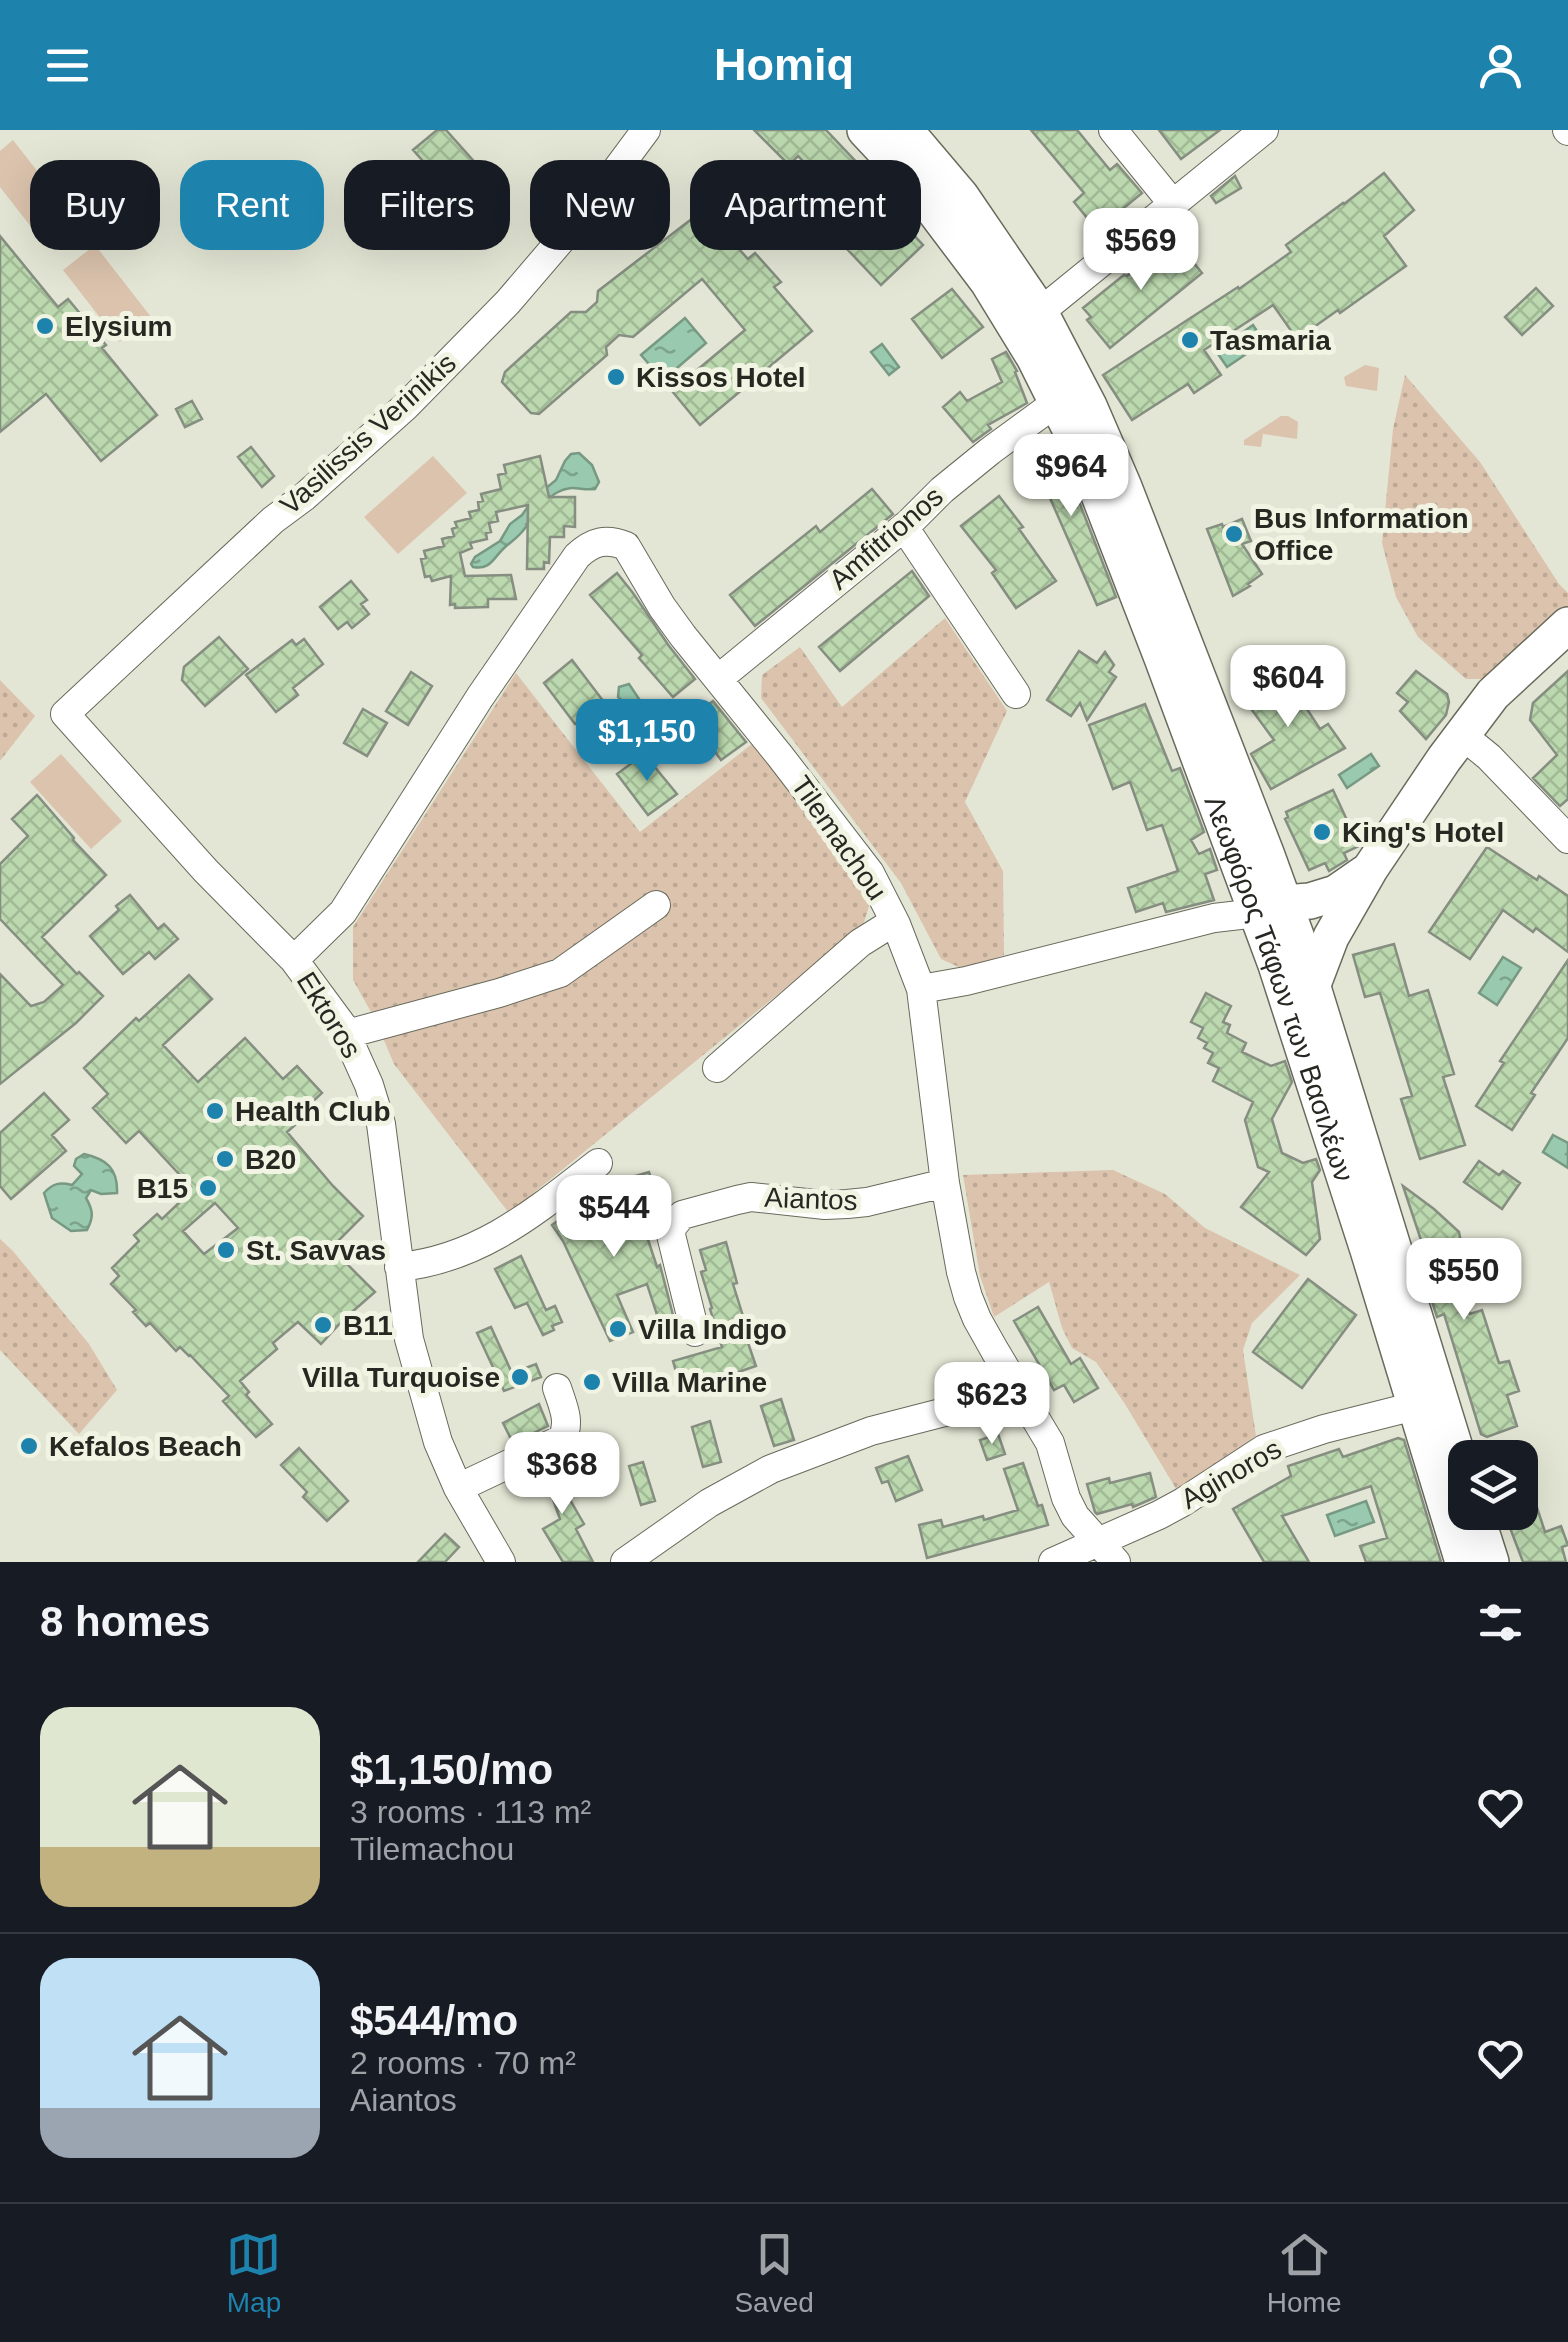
<!DOCTYPE html>
<html lang="en">
<head>
<meta charset="utf-8">
<style>
  :root { --surface:#171b24; --page:#242831; --text:#f1f3f6; --muted:#9ea1a6; --line:#363941; --accent:#1d83ad }
  body { margin:0; font-family:Arial,sans-serif; background:var(--page); color:var(--text); height:100vh; display:flex; flex-direction:column; font-size:38px; white-space:nowrap }
  * { box-sizing:border-box; margin:0 }
  p { font-size:32px; color:var(--muted) }
  .icon { flex:none; width:55px; height:55px; fill:none; stroke:currentColor; stroke-width:2; stroke-linecap:round; stroke-linejoin:round }
  .map { position:relative; height:1432px; overflow:hidden }
  .panel { display:flex; flex-direction:column; background:var(--surface); flex:1 }
  .panel>* { flex:none }
  .banner { position:absolute; left:30px; top:30px; width:1000px; height:90px; display:flex; gap:20px }
  .buttons { position:absolute; left:1448px; top:1310px; display:grid; gap:20px }
  .buttons a { display:grid; place-items:center; width:90px; height:90px; border-radius:20px; background:var(--surface); box-shadow:0 10px 40px #0002; font-size:50px }
  .price { position:absolute; translate:-50% -85px; padding:0 22px; border-radius:20px; background:#fff; color:#222; font-size:32px; line-height:65px; filter:drop-shadow(0 2px 5px #0008) }
  .price::after { content:''; position:absolute; left:50%; top:60px; width:30px; height:22px; margin-left:-15px; background:inherit; clip-path:polygon(0 0,100% 0,50% 100%) }
  .price.on { background:var(--accent); color:#fff }
  ul { padding:0; list-style:none }
  li { display:flex; align-items:center; gap:30px; height:250px; padding:0 40px }
  li+li { border-top:2px solid var(--line) }
  li span { display:grid; place-items:center; flex:none; width:280px; height:200px; border-radius:30px; color:#555 }
  li>.icon { margin-inline-start:auto }
  span .icon { width:120px; height:120px; fill:#fffc; stroke-width:1 }
  li b { font-size:42px }
  h2 { display:flex; justify-content:space-between; align-items:center; height:120px; padding:0 40px; font-size:42px }
  .pill { padding:0 35px; border-radius:30px; background:var(--surface); box-shadow:0 10px 40px #0002; font-size:35px; line-height:90px }
  .pill.on { background:var(--accent); color:#fff }
  header { display:flex; justify-content:space-between; align-items:center; height:130px; padding:0 40px; background:var(--accent); color:#fff; font-size:45px; font-weight:700 }
  .menu { display:flex; justify-content:space-around; align-items:center; height:140px; border-top:2px solid var(--line); background:var(--surface); font-size:28px; color:var(--muted) }
  .menu a { display:grid; justify-items:center; gap:5px }
  .menu .on { color:var(--accent) }
  .map>svg:first-child { display:block }
  .grass { fill:url(#grass-dots) }
  .garden { fill:#dbc3ad }
  .water { fill:url(#water-ripples); stroke:#779984; stroke-width:2.5 }
  .building { fill:url(#building-cross-hatch); stroke:#858e81; stroke-width:2.5; fill-rule:evenodd }
  .lines { fill:none; stroke-linecap:round; stroke-linejoin:round }
  .minor-casing { stroke:#686a5c; stroke-width:30 }
  .major-casing { stroke:#686a5c; stroke-width:38 }
  .minor { stroke:#fff; stroke-width:28 }
  .major { stroke:#fff; stroke-width:35 }
  .poi-dot { fill:#1d83ad; stroke:#f1f3e3; stroke-width:4 }
  .labels { text-anchor:middle; dominant-baseline:central; stroke-width:10; stroke-linejoin:round; paint-order:stroke }
  .poi-label { font-size:28px; font-weight:bold; fill:#272822; stroke:#f1f3e3; text-anchor:start }
  .street-label { font-size:28px; fill:#272822; stroke:#f1f3e3 }
</style>
</head>
<body>
<header><svg class="icon" aria-label="menu" viewBox="0 0 24 24"><path d="M4 6h16M4 12h16M4 18h16"/></svg>Homiq<svg class="icon" aria-label="person" viewBox="0 0 24 24"><circle cx="12" cy="8" r="4"/><path d="M4 21q1-7 8-7t8 7"/></svg></header>
<div class="map">
<svg width="1568" height="1432" viewBox="0 0 1568 1432">
  <defs>
    <pattern id="grass-dots" width="8" height="8" patternUnits="userSpaceOnUse" patternTransform="scale(2.5)"><rect width="8" height="8" fill="#dbc3ad"/><path d="M2 2h.1M6 6h.1" fill="none" stroke="#bca895" stroke-width="1.8" stroke-linecap="round"/></pattern>
    <pattern id="water-ripples" width="26" height="14" patternUnits="userSpaceOnUse" patternTransform="scale(2.5)"><rect width="26" height="14" fill="#99c9ae"/><path d="M2 4q2-2 4 0t4 0M15 11q2-2 4 0t4 0" fill="none" stroke="#7da38d"/></pattern>
    <pattern id="building-cross-hatch" width="8" height="8" patternUnits="userSpaceOnUse" patternTransform="scale(2.5)"><rect width="8" height="8" fill="#bbd8ae"/><path d="M0 0l8 8M0 8l8-8" fill="none" stroke="#a1b995"/></pattern>
  </defs>
  <rect width="100%" height="100%" fill="#e4e6d5"/>
  <path class="grass" d="M1405 245 1480 332 1559 454 1568 463V479L1493 549H1466L1418 507 1396 467 1382 413 1393 299Z
    M945 488 1007 581 965 672 1003 741 1004 825 963 839 941 829 901 753 761 568 762 545 800 517 842 577Z
    M516 543 640 702 757 610 872 767 863 795 509 1083 394 934 375 889 353 850V797Z
    M0 550 35 586 0 631Z
    M1113 1040 1165 1064 1205 1098 1300 1145 1252 1193 1243 1220 1256 1306 1178 1362 1125 1274 1096 1232 1072 1218 1062 1198 1049 1152 994 1187 980 1146 963 1045Z
    M0 1109 13 1121 89 1214 117 1260 79 1304 0 1220Z"/>
  <path class="garden" d="M13 10 66 78 35 102 0 57V21Z
    M95 115 151 187 119 212 63 140Z
    M1365 235 1379 238 1377 261 1346 256 1344 247Z
    M1281 286H1288L1298 292 1297 309 1263 304 1261 317 1244 315V310Z
    M433 326 467 363 398 424 364 387Z
    M61 624 122 691 91 719 30 652Z"/>
  <path class="water" d="M685 188 706 213 663 250 641 225Z
    M1253 195 1264 212 1227 237 1216 221Z
    M882 214 899 237 889 245 871 222Z
    M579 323 592 335 599 352 595 359C581 361 572 354 558 362 542 370 533 390 521 403 516 409 509 413 503 419 492 430 490 440 473 437L471 434 475 427 500 411 510 394 522 385 534 368 556 350 565 331 571 324Z
    M629 554 641 572 651 574 657 584 653 594 644 597 634 593 626 574 618 567 619 557Z
    M1371 624 1379 636 1347 658 1339 645Z
    M1503 827 1521 838 1497 875 1479 863Z
    M1553 1005 1568 1013V1038L1543 1022Z
    M84 1024C106 1029 118 1038 117 1063L101 1064 91 1060 86 1068C93 1080 94 1087 87 1100L71 1101 52 1088 44 1063C53 1053 60 1052 72 1055L82 1044 74 1036 76 1029Z
    M1366 1371 1374 1392 1335 1406 1327 1385Z"/>
  <path class="building" d="M437 0H446L495 55 467 80 413 20Z
    M754 0H826L881 58 875 64 923 115 881 155 848 120 854 115 844 103 852 96 821 63 828 57 798 26 789 35Z
    M1031 0H1077L1110 40 1117 34 1142 63 1097 100 1074 72 1084 63Z
    M1159 0H1220L1181 29Z
    M1384 43 1414 80 1384 106 1406 136 1340 183 1338 180 1297 209 1273 175 1204 220 1221 245 1194 263 1188 254 1132 290 1103 245 1238 157 1239 159 1291 122 1286 115 1343 73 1344 74Z
    M1235 46 1241 58 1216 73 1211 66Z
    M698 84 709 86 748 129 755 123 781 152 774 157 812 201 700 295 672 261 745 200 702 149 633 207 619 205 606 217 607 225 539 284 531 283 502 252 505 242 571 182H586L597 172 598 161Z
    M0 106 58 177 68 169 106 215 102 218 157 285 101 331 46 264 0 302Z
    M1174 108 1202 143 1110 218 1087 190 1091 187 1083 178 1124 145 1127 146Z
    M1536 158 1553 176 1522 205 1505 187Z
    M952 159 983 197 942 228 912 189Z
    M1006 222 1017 241 1015 242 1027 273 988 295 991 299 973 312 943 277 960 262 967 271 1002 252 992 229Z
    M192 271 202 289 185 297 176 279Z
    M1055 316 1066 338 1116 467 1097 475 1046 359 1037 364 1021 334Z
    M251 317 274 346 262 357 238 327Z
    M540 326 549 367H575V397L564 396V407H550L549 433 544 432V439H527L528 375 496 382 498 391 489 393 491 402 486 403 487 409 470 413 472 418 460 423 465 446 511 445 516 469H488V477L455 478V474L450 475 451 446 432 451 430 446 425 447 421 429 426 428 424 421 444 416 442 409 454 406 452 399 457 397 455 392 471 388 469 382 479 380 478 372 483 371 481 364 501 359 498 345 506 343 504 335Z
    M872 359 893 384 755 496 730 465 816 396 820 402Z
    M999 366 1023 397 1019 399 1056 451 1016 478 992 443 996 440 961 396Z
    M1242 389 1251 411 1242 414 1262 444 1248 454 1250 456 1233 466 1207 399 1222 394 1223 397Z
    M912 441 929 466 840 541 819 517Z
    M617 443 633 463 669 516 695 549 673 567 639 528 642 525 590 465Z
    M351 451 367 470 361 474 369 484 352 498 347 492 338 499 320 477Z
    M219 507 248 539 205 576 182 550 184 537Z
    M304 509 323 534 293 558 298 565 276 582 246 545 292 510 296 515Z
    M1079 521 1097 533 1105 522 1114 535 1109 542 1116 547 1087 590 1080 573 1071 586 1047 570Z
    M572 530 604 572 575 594 544 553Z
    M1283 535 1302 560 1297 564 1320 599 1328 594 1345 618 1271 659 1251 624 1274 610 1241 565Z
    M1416 541 1447 564 1449 572 1446 585 1426 609 1400 581 1408 572 1397 563Z
    M1568 541V669L1560 676 1533 648 1557 625 1530 590 1533 573Z
    M411 542 432 556 408 595 386 581Z
    M713 571 746 612 721 630 690 588Z
    M1145 574 1172 641 1180 638 1204 702 1191 710 1199 724 1210 719 1217 740 1205 744 1214 770 1166 782 1163 773 1136 782 1128 758 1178 741 1162 695 1147 700 1130 652 1113 659 1089 595Z
    M363 579 387 593 367 626 344 613Z
    M644 624 677 664 648 685 617 644Z
    M1333 660 1359 716 1344 723 1347 730 1334 738 1329 741 1325 733 1309 740 1285 689 1288 687 1286 682Z
    M37 665 74 708 73 710 106 745 42 807 77 844 79 842 103 866 76 893 0 954V844L31 876 44 872 63 855 0 789V734L28 706 12 689Z
    M1487 717 1537 750 1539 746 1568 766V822L1536 798 1533 802 1503 780 1470 829 1429 802Z
    M130 765 158 799 164 794 178 809 155 829 149 822 123 844 90 806 119 780 116 776Z
    M1394 814 1409 866 1428 860 1454 944 1443 947 1465 1015 1420 1029 1401 969 1412 966 1380 863 1365 867 1353 825Z
    M1568 830V908L1531 963 1535 965 1512 1000 1476 976 1504 933 1500 931Z
    M189 845 212 869 163 915 198 952 245 908 283 949 297 936 322 963 298 985 302 989 287 1002 333 1056 363 1086 331 1118 375 1162 344 1189 321 1214 298 1192 273 1213 277 1219 240 1251 249 1262 246 1265 272 1294 256 1307 223 1271 229 1266 190 1225 189 1226 180 1217 176 1221 150 1193 146 1196 133 1182 136 1180 111 1154 119 1146 112 1138 139 1111 134 1105 157 1084 162 1089 183 1069 180 1065 191 1057 139 1001 126 1013 93 978 108 964 84 938 136 888 139 891ZM215 1073 238 1098 204 1124 183 1101Z
    M1206 863 1231 876 1223 892 1230 895 1227 903 1246 913 1242 922 1271 936 1285 931 1292 952 1272 989 1282 1023 1303 1033 1316 1029 1320 1040 1312 1052 1320 1109 1306 1125 1241 1077 1269 1042 1258 1037 1245 990 1253 972 1213 951 1219 938 1208 933 1213 923 1204 918 1207 913 1198 908 1203 898 1191 892Z
    M44 963 69 990 52 1005 66 1021 11 1069 0 1056V1003Z
    M1479 1031 1499 1045 1503 1041 1520 1053 1502 1079 1464 1052Z
    M649 1042 652 1052 662 1049 667 1068 644 1075 635 1046Z
    M1403 1056 1434 1079 1459 1102 1462 1119 1449 1124 1470 1184 1482 1180 1499 1233 1509 1231 1519 1261 1507 1265 1517 1296 1487 1307 1481 1304 1444 1184 1437 1187 1420 1134 1428 1131Z
    M633 1064 657 1137 660 1135 674 1189 660 1194 647 1154 617 1165 633 1202 610 1211 563 1111 552 1095 577 1077 581 1082Z
    M726 1112 737 1153 733 1154 743 1186 739 1187 756 1236 695 1257 693 1247 679 1252 673 1231 722 1217 710 1179 712 1178 701 1142 706 1140 700 1120Z
    M521 1126 546 1180 555 1176 562 1192 552 1196 554 1200 543 1205 527 1173 515 1178 495 1139Z
    M1308 1149 1356 1185 1302 1258 1253 1222Z
    M1038 1177 1071 1234 1080 1228 1098 1258 1074 1272 1064 1255 1054 1260 1014 1191Z
    M491 1197 512 1243 536 1234 541 1247 504 1261 477 1203Z
    M781 1269 794 1310 774 1316 761 1276Z
    M539 1274 548 1296 513 1313 503 1293Z
    M710 1291 721 1332 703 1337 692 1297Z
    M998 1304 1005 1324 987 1330 980 1310Z
    M1398 1308 1404 1310 1441 1432H1366L1360 1416 1387 1408 1371 1356 1282 1386 1309 1432H1264L1233 1379 1291 1346 1288 1336 1339 1319 1343 1327Z
    M299 1318 348 1371 327 1391 303 1367 307 1362 281 1335Z
    M908 1326 922 1360 896 1371 888 1351 882 1353 876 1338Z
    M643 1332 655 1371 641 1375 629 1336Z
    M1023 1333 1038 1376 1042 1375 1048 1395 927 1428 919 1395 941 1390 943 1397 983 1386 984 1390 1018 1380 1004 1339Z
    M549 1334 552 1339 560 1336 568 1359 565 1361 584 1394 576 1399 593 1432H563L543 1399 560 1389 549 1358 533 1364 527 1349 543 1343 541 1338Z
    M1520 1335H1523L1545 1402 1561 1396 1568 1415 1562 1417 1566 1432H1523L1504 1382H1520Z
    M1150 1343 1156 1367 1133 1377 1132 1374 1097 1384 1095 1382 1087 1354 1109 1348 1110 1353Z
    M445 1404 459 1417 445 1432H418Z"/>
  <g class="lines">
    <defs>
      <path id="minor" d="M1113 0 1173 74
        M1567 0 1568 1
        M1040 182 1264 0
        M904 397 1016 564
        M718 549 909 393 942 360 990 321 1057 272
        M1462 605 1489 627 1568 709
        M294 830 343 782 480 567 577 426C593 411 606 408 626 416L662 477 683 506 780 626 870 743 896 794 921 859 945 1053 961 1142 968 1167 977 1189 995 1221 1050 1313 1066 1368 1075 1386 1116 1432
        M921 859 966 851 1214 788 1257 783
        M347 904 499 863 560 843 656 775
        M717 938 860 813 884 798 896 794
        M399 1137C480 1129 536 1081 598 1033
        M695 1202 671 1105 672 1097 682 1085 737 1070 751 1067 825 1075 847 1074 867 1072 945 1053
        M458 1358 562 1309C571 1292 563 1276 557 1258
        M501 1432 458 1358 438 1312 409 1209 381 994 369 955 342 895 294 830 206 741 65 584 273 390 304 367 406 276 508 172 585 82 646 0
        M625 1432 709 1373 771 1339 871 1301 999 1268 1017 1261
        M1053 1432 1159 1385 1183 1372 1264 1319 1324 1299 1415 1276"/>
      <g id="major">
        <path id="s1" d="M865 0 908 46 988 152 1034 227 1085 329 1162 528 1276 835 1368 1120 1463 1432"/>
        <path d="M905 0 961 66 1040 182 1089 276 1124 357 1266 723 1303 825 1465 1350"/>
        <path d="M1261 781 1283 773 1310 771 1336 763 1365 743"/>
        <path d="M1312 857 1331 807 1370 739 1444 629 1493 564 1568 495"/>
        <path d="M1475 1382 1491 1432"/>
      </g>
    </defs>
    <use href="#minor" class="minor-casing"/>
    <use href="#major" class="major-casing"/>
    <use href="#minor" class="minor"/>
    <use href="#major" class="major"/>
  </g>
  <g class="poi-dot">
    <circle cx="45" cy="196" r="10"/>
    <circle cx="1190" cy="210" r="10"/>
    <circle cx="616" cy="247" r="10"/>
    <circle cx="1234" cy="404" r="10"/>
    <circle cx="1322" cy="702" r="10"/>
    <circle cx="215" cy="981" r="10"/>
    <circle cx="225" cy="1029" r="10"/>
    <circle cx="208" cy="1058" r="10"/>
    <circle cx="226" cy="1120" r="10"/>
    <circle cx="323" cy="1195" r="10"/>
    <circle cx="618" cy="1199" r="10"/>
    <circle cx="520" cy="1247" r="10"/>
    <circle cx="592" cy="1252" r="10"/>
    <circle cx="29" cy="1316" r="10"/>
  </g>
  <g class="labels">
    <g class="poi-label">
      <text x="65" y="196">Elysium</text>
      <text x="1210" y="210">Tasmaria</text>
      <text x="636" y="247">Kissos Hotel</text>
      <text x="1254" y="388">Bus Information<tspan x="1254" dy="32">Office</tspan></text>
      <text x="1342" y="702">King's Hotel</text>
      <text x="235" y="981">Health Club</text>
      <text x="245" y="1029">B20</text>
      <text x="188" y="1058" text-anchor="end">B15</text>
      <text x="246" y="1120">St. Savvas</text>
      <text x="343" y="1195">B11</text>
      <text x="638" y="1199">Villa Indigo</text>
      <text x="500" y="1247" text-anchor="end">Villa Turquoise</text>
      <text x="612" y="1252">Villa Marine</text>
      <text x="49" y="1316">Kefalos Beach</text>
    </g>
    <g class="street-label">
      <text transform="translate(368 304) rotate(-42)">Vasilissis Verinikis</text>
      <text transform="translate(886 408) rotate(-41)">Amfitrionos</text>
      <text transform="translate(839 708) rotate(55)">Tilemachou</text>
      <text stroke="none"><textPath href="#s1" startOffset="962">Λεωφόρος Τάφων των Βασιλέων</textPath></text>
      <text transform="translate(329 885) rotate(58)">Ektoros</text>
      <text transform="translate(811 1069) rotate(2)">Aiantos</text>
      <text transform="translate(1231 1344) rotate(-30)">Aginoros</text>
    </g>
  </g>
</svg>
<div class="buttons">
<a><svg class="icon" aria-label="layers" viewBox="0 0 24 24"><path d="M12 4l9 5-9 5-9-5zM3 14l9 5 9-5"/></svg></a>
</div>
<b class="price" style="left:1141px;top:163px">$569</b>
<b class="price" style="left:1071px;top:389px">$964</b>
<b class="price" style="left:1288px;top:600px">$604</b>
<b class="price on" style="left:647px;top:654px">$1,150</b>
<b class="price" style="left:614px;top:1130px">$544</b>
<b class="price" style="left:1464px;top:1193px">$550</b>
<b class="price" style="left:992px;top:1317px">$623</b>
<b class="price" style="left:562px;top:1387px">$368</b>
<div class="banner">
<a class="pill">Buy</a>
<a class="pill on">Rent</a>
<a class="pill">Filters</a>
<a class="pill">New</a>
<a class="pill">Apartment</a>
</div>
</div>
<section class="panel">
<h2>8 homes<svg class="icon" aria-label="filters" viewBox="0 0 24 24"><path d="M4 7h16M4 17h16"/><circle cx="9" cy="7" r="2"/><circle cx="15" cy="17" r="2"/></svg></h2>
<ul>
<li><span style="background:linear-gradient(#dfe7d0 70%,#c2b280 0)"><svg class="icon" aria-label="home" viewBox="0 0 24 24"><path d="M3 11l9-7 9 7M6 9v11h12V9"/></svg></span><div><b>$1,150/mo</b><p>3 rooms · 113 m²</p><p>Tilemachou</p></div><svg class="icon" aria-label="heart" viewBox="0 0 24 24"><path d="M12 20l-8-8c-3-5 5-10 8-4 3-6 11-1 8 4z"/></svg></li>
<li><span style="background:linear-gradient(#bfe0f5 75%,#9aa5b1 0)"><svg class="icon" aria-label="home" viewBox="0 0 24 24"><path d="M3 11l9-7 9 7M6 9v11h12V9"/></svg></span><div><b>$544/mo</b><p>2 rooms · 70 m²</p><p>Aiantos</p></div><svg class="icon" aria-label="heart" viewBox="0 0 24 24"><path d="M12 20l-8-8c-3-5 5-10 8-4 3-6 11-1 8 4z"/></svg></li>
</ul>
</section>
<nav class="menu">
<a class="on"><svg class="icon" aria-label="map" viewBox="0 0 24 24"><path d="M3 6l6-2 6 2 6-2v14l-6 2-6-2-6 2zM9 4v14M15 6v14"/></svg>Map</a>
<a><svg class="icon" aria-label="saved" viewBox="0 0 24 24"><path d="M7 4h10v16l-5-4-5 4z"/></svg>Saved</a>
<a><svg class="icon" aria-label="home" viewBox="0 0 24 24"><path d="M3 11l9-7 9 7M6 9v11h12V9"/></svg>Home</a>
</nav>
</body>
</html>
